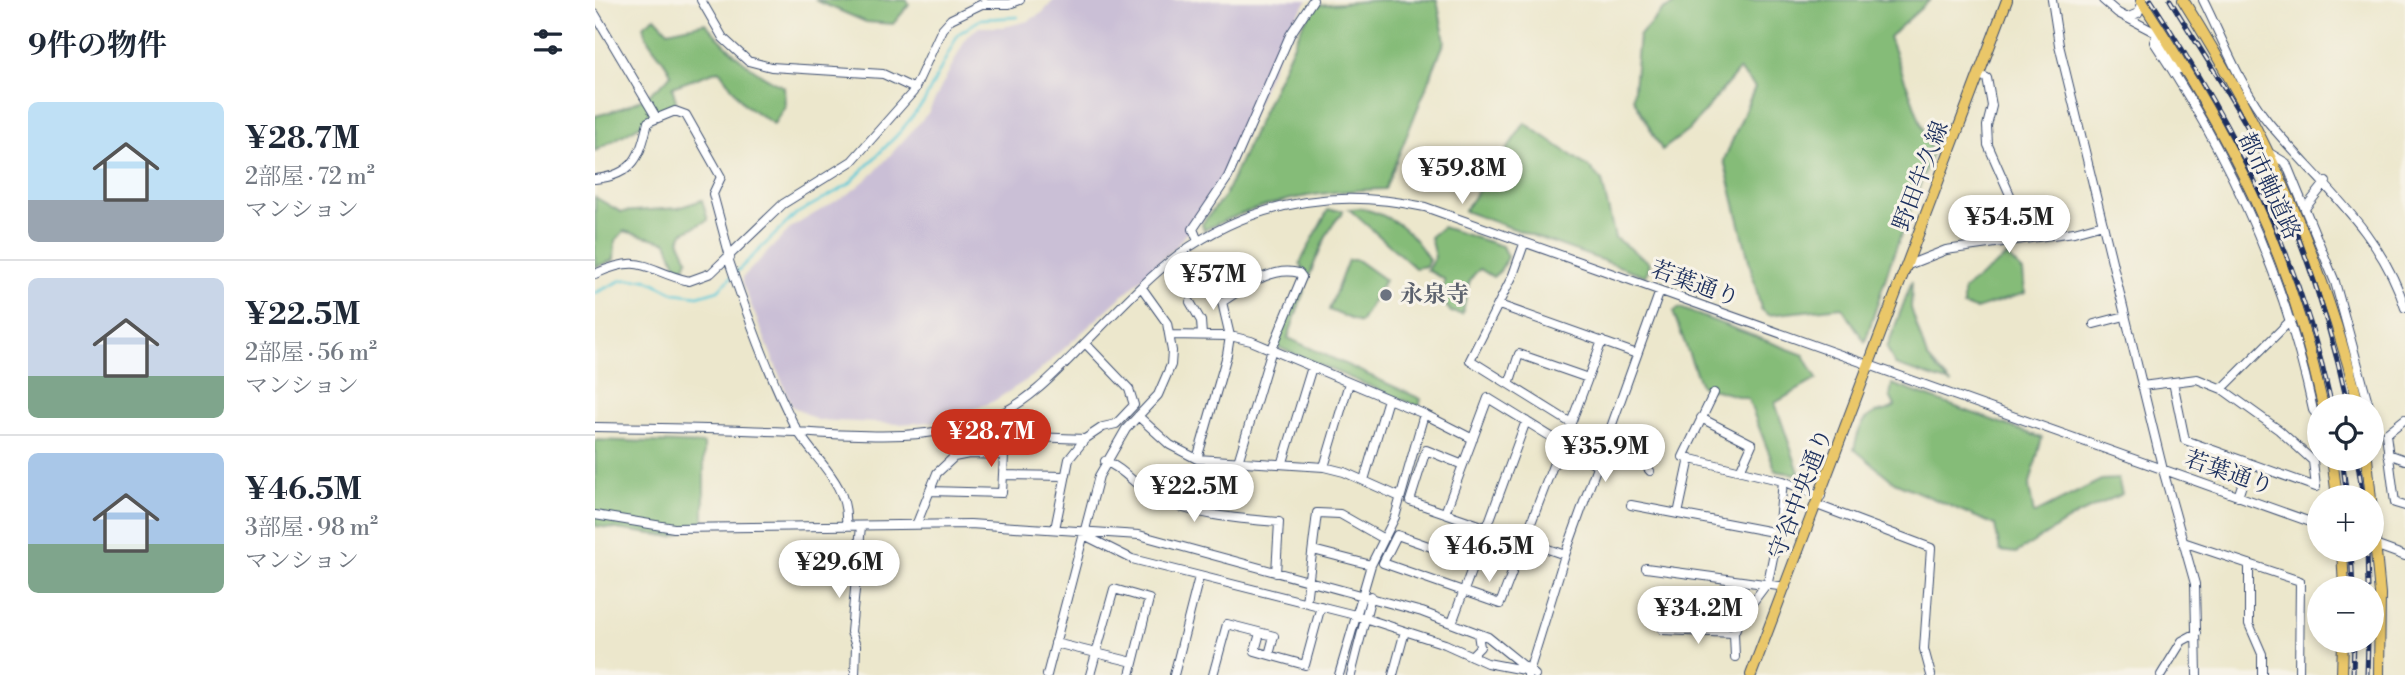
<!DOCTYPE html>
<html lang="ja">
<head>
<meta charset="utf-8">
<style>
  :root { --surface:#fff; --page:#f6f6f7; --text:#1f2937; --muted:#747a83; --line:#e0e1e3; --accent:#c8321e }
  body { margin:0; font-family:"Libre Bodoni","Noto Serif JP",serif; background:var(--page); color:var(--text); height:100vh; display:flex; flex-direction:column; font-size:26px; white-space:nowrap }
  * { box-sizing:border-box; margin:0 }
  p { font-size:23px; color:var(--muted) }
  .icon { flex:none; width:38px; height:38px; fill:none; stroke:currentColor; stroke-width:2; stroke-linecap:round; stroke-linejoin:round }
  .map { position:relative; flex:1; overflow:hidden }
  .details { display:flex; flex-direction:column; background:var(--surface); width:595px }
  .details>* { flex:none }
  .controls { position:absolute; left:1712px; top:394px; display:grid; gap:14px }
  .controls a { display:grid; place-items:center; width:77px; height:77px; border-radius:50%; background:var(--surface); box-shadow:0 4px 10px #0003; font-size:35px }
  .price { position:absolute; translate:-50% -60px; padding:0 16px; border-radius:24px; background:#fff; color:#222; font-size:23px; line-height:46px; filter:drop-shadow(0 2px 4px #0008) }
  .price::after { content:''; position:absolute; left:50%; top:42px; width:21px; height:16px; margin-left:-10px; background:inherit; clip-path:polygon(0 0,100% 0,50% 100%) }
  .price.on { background:var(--accent); color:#fff }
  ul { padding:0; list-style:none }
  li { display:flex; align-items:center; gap:21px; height:175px; padding:0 28px }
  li+li { border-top:2px solid var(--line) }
  li span { display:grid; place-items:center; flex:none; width:196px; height:140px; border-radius:10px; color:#555 }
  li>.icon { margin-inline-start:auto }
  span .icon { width:84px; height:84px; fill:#fffc; stroke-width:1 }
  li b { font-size:30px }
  h2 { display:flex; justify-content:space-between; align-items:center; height:84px; padding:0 28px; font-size:30px }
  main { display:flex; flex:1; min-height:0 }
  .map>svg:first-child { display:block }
  .industrial { fill:#cabfd6 }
  .forest { fill:#85bc78; stroke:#50766b; stroke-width:2 }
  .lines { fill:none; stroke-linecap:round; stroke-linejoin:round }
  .stream { stroke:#5ec9d8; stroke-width:2.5 }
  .minor-casing { stroke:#3a4b6e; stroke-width:10 }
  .major-casing { stroke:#3a4b6e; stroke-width:12 }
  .minor { stroke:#fff; stroke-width:8 }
  .major { stroke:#eac769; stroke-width:10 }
  .rail-casing { stroke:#1b2f5e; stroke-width:5 }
  .rail { stroke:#f7f3e8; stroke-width:2.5; stroke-dasharray:8; stroke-linecap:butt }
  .worship-dot { fill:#6b7280; stroke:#f7f3e8; stroke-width:2.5 }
  .labels { text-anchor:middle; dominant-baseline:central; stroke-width:6; stroke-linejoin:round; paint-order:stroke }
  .street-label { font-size:23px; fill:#1b2f5e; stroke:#f7f3e8 }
  .worship-label { font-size:23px; font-weight:bold; fill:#5b616d; stroke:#f7f3e8; text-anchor:start }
</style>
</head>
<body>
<main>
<section class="details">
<h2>9件の物件<svg class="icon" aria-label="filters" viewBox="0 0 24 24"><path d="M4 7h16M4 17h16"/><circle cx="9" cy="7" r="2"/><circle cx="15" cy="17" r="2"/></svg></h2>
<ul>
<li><span style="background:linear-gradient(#bfe0f5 70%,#9aa5b1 0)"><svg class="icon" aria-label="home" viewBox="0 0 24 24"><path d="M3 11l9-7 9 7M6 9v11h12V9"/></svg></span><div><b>¥28.7M</b><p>2部屋 · 72 m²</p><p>マンション</p></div></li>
<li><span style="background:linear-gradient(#c9d6e8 70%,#7fa58c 0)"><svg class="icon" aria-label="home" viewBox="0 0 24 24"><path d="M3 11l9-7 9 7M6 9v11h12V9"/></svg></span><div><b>¥22.5M</b><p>2部屋 · 56 m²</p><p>マンション</p></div></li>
<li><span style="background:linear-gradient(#a9c7e8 65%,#7fa58c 0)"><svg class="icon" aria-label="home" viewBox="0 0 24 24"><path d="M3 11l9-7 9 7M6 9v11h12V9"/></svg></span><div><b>¥46.5M</b><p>3部屋 · 98 m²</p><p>マンション</p></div></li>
</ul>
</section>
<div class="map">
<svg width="1810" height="675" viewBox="0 0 1810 675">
  <rect width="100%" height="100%" fill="#f7f3e8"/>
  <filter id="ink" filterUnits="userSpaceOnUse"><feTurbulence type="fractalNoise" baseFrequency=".0143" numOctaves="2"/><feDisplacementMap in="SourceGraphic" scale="14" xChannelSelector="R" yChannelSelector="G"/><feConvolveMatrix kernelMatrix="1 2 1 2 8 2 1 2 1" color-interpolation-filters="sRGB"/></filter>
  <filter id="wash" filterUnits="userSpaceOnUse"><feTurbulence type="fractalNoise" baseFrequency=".00686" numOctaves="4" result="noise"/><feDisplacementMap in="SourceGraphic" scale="28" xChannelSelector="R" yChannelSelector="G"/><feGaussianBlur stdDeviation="1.57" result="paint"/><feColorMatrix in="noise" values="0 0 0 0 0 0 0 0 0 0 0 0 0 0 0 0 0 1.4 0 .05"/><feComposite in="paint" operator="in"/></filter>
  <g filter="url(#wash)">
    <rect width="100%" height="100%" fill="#ece7cc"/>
    <path class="industrial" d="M459 0H713L695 25 628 182 581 247 441 374 399 401 370 413 336 422 303 424 222 420 197 406 148 285V277L197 227 256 192 279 173 333 113 372 36 384 27H409L433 21 447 13Z"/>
    <path class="forest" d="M220 0H312L314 5 298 24 271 22Z
      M783 0H842L850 41 790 189C725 190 667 201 609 230L607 224 630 195 708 24 722 5Z
      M1087 0H1335L1294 37 1337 153 1296 261 1270 342 1247 307 1173 315 1166 309 1129 160 1160 87 1144 70 1094 130 1067 150 1038 98 1044 36 1068 10Z
      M60 17 73 31 110 23C134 50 156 72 189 87L190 106 179 124 150 105 124 70 77 87 81 101 79 106 0 151V116C27 110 59 97 76 74 69 56 51 45 48 26Z
      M930 123 996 169 1007 181 1020 238 1055 263 1051 276 869 211Z
      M0 197 26 212 83 208 107 200 113 220 89 232 84 240 93 259 90 267H82L72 242 29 231 20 241 19 260 0 267Z
      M766 208C799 217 816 229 834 260L831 266 820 268 754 209Z
      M733 210H748L747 215C730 222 701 314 693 338L826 399 824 407 680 346 710 274 705 263Z
      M847 227 907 246 912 257 905 271 898 277 885 269C868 282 874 295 867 314L856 312 841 292 849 289V279L832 270 840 257 835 237Z
      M1412 256 1428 272 1430 293 1381 309 1368 306V290Z
      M753 260H762L790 280 765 323 734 310Z
      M1317 281 1316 308 1332 357 1355 383 1300 365 1292 348Z
      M1085 308 1209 355 1222 379 1180 403 1205 475 1181 471 1153 399 1106 386 1078 312Z
      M1297 384 1447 438 1434 487 1439 514 1506 480 1523 479 1527 494 1482 515 1421 553 1405 551 1400 525 1299 482 1259 449C1262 437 1265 420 1278 414 1286 411 1293 412 1300 406L1295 396Z
      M0 440 109 444V522L78 537 0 526Z"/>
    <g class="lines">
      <path class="stream" d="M0 293 27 280 51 279 80 293 103 296 123 290 201 214 253 185 304 133 329 102 363 34 386 19 423 17"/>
    </g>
  </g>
  <g filter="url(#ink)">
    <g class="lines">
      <defs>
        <path id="minor" d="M106 0 128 38 153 61 176 67 288 74 320 89
          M1457 0 1464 45 1568 470 1600 584 1602 675
          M1508 0 1523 13 1561 33 1585 69
          M1608 0C1627 38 1647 90 1674 123 1724 183 1786 231 1810 308
          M0 14 61 117
          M1531 18 1543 13 1548 2
          M1564 29 1559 42C1635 156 1690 276 1718 410L1724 418
          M1384 75 1392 78 1397 106 1392 126 1393 145 1434 238
          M1676 154 1691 163 1740 282 1774 406
          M0 179C39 175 45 157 53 122L80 111 91 115 126 177 118 194 135 257
          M1711 207 1731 182
          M603 241 598 229 633 177 695 35 718 0
          M929 244 918 275 875 360 976 423 1007 341
          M133 258C151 312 171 367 196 419 214 458 255 479 251 526
          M1313 265 1351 250 1479 232 1508 224
          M0 274C49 252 50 271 94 281L116 273 188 204 257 161 318 92 347 29 356 19 387 4H414L425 0
          M595 302 606 321 607 335
          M904 305 1042 354
          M1499 324 1530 316
          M575 335 635 336 656 341 829 414
          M914 384 924 354 993 378
          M1547 386 1602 379 1627 389 1684 430 1718 461 1721 487 1590 440 1578 382
          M1627 389 1696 320
          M1119 393 1088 457 1188 481 1226 496
          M543 416 575 445 602 459 729 467 749 472 805 497
          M1776 417 1780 436 1776 443
          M1106 418 1157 444 1145 471
          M1810 419 1791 434 1800 503 1810 506
          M0 427C67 428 135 429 202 432 269 436 336 442 401 416 437 400 463 370 490 343 520 313 550 280 583 255 657 201 741 188 830 207L1724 525
          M1009 445 1044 458 1055 471
          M1793 454 1810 460
          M602 459 632 355 635 336 627 302C649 288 677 265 704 273L707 277 677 349 643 462
          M510 461C530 469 540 486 558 496 593 515 645 519 684 522L681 573
          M688 462 717 367
          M729 467 754 383
          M408 475 469 476
          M769 480 793 399
          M335 491 407 493 409 455
          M1643 497 1654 463
          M1036 505 1183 533
          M1222 505 1336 548 1329 649 1336 675
          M850 513 815 501 831 450 868 465
          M1083 514 1095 458
          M0 515 79 528 375 524 544 535 827 612 893 637 940 675
          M322 523 342 473 359 457 374 454 409 455 438 437 490 439
          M460 529 474 459 490 439 508 427 521 424 539 405 534 389 490 343
          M489 535 537 559 760 615 850 644 892 663 934 671
          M1588 542 1705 581 1704 675
          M1777 544 1810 556
          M718 550 776 565
          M970 555 850 513 893 398 1002 465
          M879 562 802 535 788 563 905 604 967 442
          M1654 564V624L1667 654V675
          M1051 568 1191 587
          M711 602 722 513 745 514 789 539
          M857 623 931 421
          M1068 630 1139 633
          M665 633 660 651 674 655
          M460 643 538 662
          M876 656 885 647 883 634
          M1140 657 1139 633 1145 619 1173 582 1183 533 1188 481
          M260 675 261 646 256 632 266 526
          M452 675 504 476 531 429 563 395 576 365 577 351 572 323 547 288
          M495 675 519 589 554 599 535 675
          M579 675 604 577
          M618 675 632 624 679 636 674 655 710 665 726 606
          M744 675 776 565 800 517 829 414 878 439
          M756 675 776 596
          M798 675 810 631
          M933 675 970 555 1065 291
          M1566 675 1587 641 1602 633"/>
        <path id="major" d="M1546 0C1635 136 1693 246 1728 406
          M1588 0C1671 132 1726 254 1764 406
          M1737 458 1742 497
          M1772 458 1785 594 1784 675
          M1747 550 1749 588
          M1156 675 1412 0
          M1747 675 1748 640"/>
      </defs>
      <use href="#minor" class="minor-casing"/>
      <use href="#major" class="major-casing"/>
      <use href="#minor" class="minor"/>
      <use href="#major" class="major"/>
      <defs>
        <path id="rail" d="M1556 0C1642 132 1703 251 1737 406
          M1575 0C1611 59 1650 116 1679 179 1712 251 1736 328 1753 406
          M1747 458 1752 497
          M1762 458 1768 497
          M1756 550 1758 588
          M1772 550 1773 588
          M1758 675 1759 640
          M1772 675 1773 640"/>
      </defs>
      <use href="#rail" class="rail-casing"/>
      <use href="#rail" class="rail"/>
    </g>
  </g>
  <circle class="worship-dot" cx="791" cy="295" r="7"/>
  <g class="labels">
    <g class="street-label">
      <text transform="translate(1326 176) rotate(-69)">野田牛久線</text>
      <text transform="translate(1674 186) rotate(65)">都市軸道路</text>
      <text transform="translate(1100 284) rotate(20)">若葉通り</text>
      <text transform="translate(1634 473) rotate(19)">若葉通り</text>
      <text transform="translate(1206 494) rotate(-69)">守谷中央通り</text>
    </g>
    <g class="worship-label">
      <text x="805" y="295">永泉寺</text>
    </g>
  </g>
</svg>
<div class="controls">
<a><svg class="icon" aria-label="locate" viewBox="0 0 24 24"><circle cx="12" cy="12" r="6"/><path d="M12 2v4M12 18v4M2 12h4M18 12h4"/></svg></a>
<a>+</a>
<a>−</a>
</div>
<b class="price" style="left:867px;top:206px">¥59.8M</b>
<b class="price" style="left:1414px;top:255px">¥54.5M</b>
<b class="price" style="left:618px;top:312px">¥57M</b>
<b class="price on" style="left:396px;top:469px">¥28.7M</b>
<b class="price" style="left:1010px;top:484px">¥35.9M</b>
<b class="price" style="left:599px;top:524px">¥22.5M</b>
<b class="price" style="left:894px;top:584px">¥46.5M</b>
<b class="price" style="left:244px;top:600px">¥29.6M</b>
<b class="price" style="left:1103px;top:646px">¥34.2M</b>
</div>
</main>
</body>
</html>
